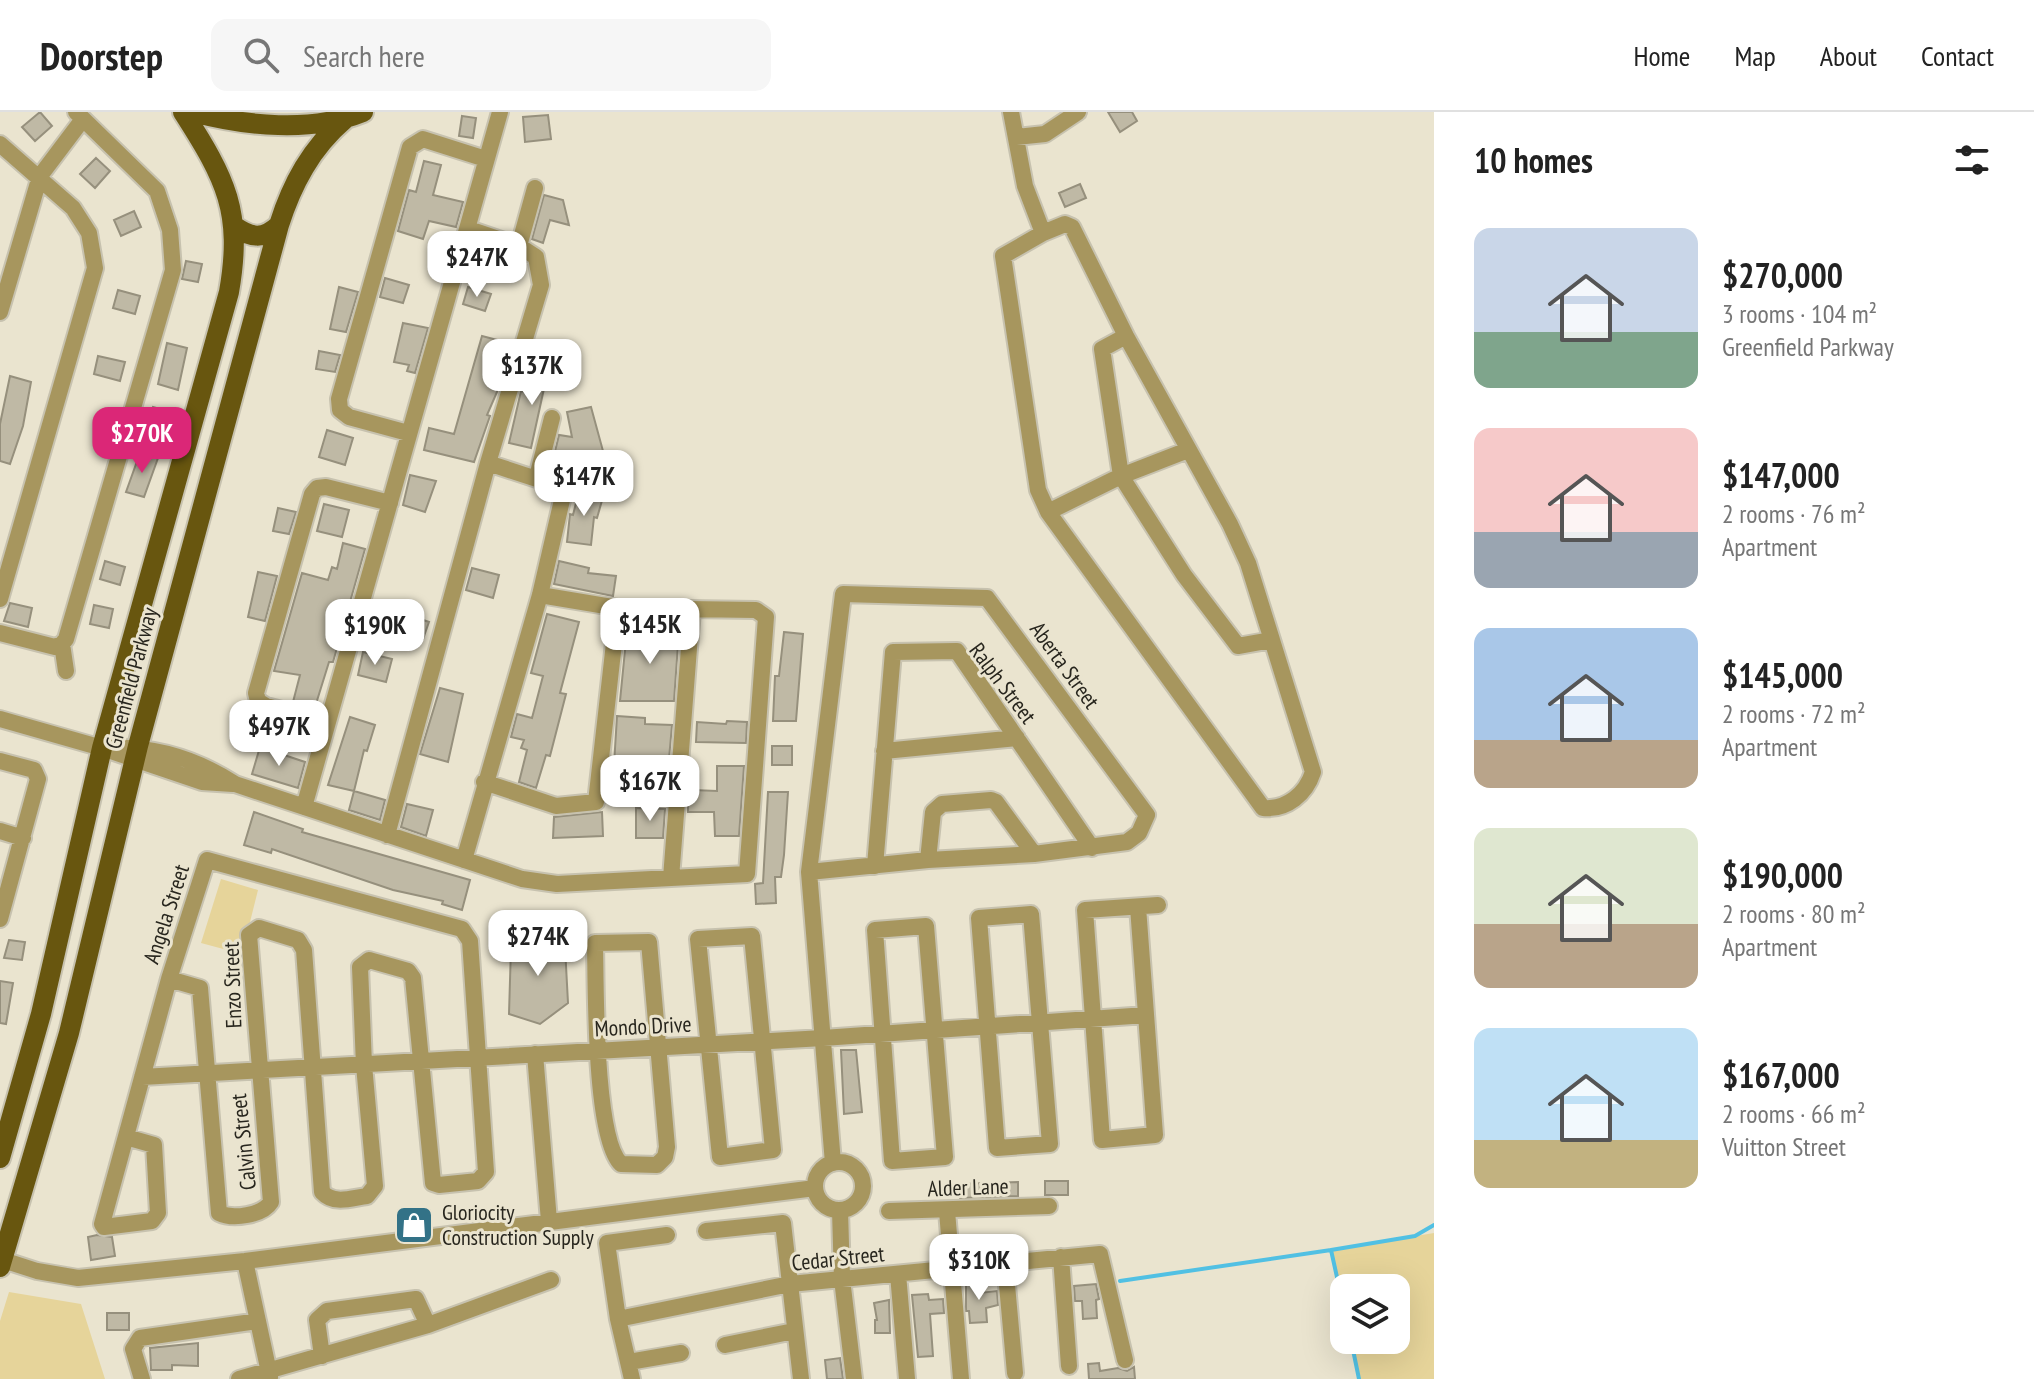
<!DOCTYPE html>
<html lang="en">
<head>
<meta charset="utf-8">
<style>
  :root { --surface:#fff; --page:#f6f6f6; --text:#222; --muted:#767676; --line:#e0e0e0; --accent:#db2777 }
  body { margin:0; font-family:"PT Sans Narrow",sans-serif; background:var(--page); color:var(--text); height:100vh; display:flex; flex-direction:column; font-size:30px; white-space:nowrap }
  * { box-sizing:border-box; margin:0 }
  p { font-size:26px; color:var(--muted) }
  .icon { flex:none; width:44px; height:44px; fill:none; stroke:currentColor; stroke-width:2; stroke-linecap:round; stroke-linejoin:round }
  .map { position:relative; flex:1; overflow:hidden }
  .details { display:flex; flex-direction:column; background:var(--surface); width:600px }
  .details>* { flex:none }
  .buttons { position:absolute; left:1330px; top:1162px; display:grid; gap:16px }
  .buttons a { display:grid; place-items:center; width:80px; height:80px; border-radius:16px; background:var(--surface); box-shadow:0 8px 32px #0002; font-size:40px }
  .price { position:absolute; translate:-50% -68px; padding:0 18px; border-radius:16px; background:#fff; color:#222; font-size:26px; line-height:52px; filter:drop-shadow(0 2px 4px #0008) }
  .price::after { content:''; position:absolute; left:50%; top:48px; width:24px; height:18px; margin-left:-12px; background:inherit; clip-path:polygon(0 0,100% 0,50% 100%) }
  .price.selected { background:var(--accent); color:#fff }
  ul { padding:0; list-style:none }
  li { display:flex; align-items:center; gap:24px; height:200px; padding:0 40px }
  li span { display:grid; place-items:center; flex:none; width:224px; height:160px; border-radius:16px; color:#555 }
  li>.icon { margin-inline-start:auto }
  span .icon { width:96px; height:96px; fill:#fffc; stroke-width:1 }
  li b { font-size:34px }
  h2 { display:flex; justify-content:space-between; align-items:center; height:96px; padding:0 40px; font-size:34px }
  header { display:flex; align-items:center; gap:48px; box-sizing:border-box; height:112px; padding:0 40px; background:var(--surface); border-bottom:2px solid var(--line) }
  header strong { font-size:38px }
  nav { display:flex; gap:44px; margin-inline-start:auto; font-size:28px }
  .search { width:560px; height:72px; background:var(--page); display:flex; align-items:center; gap:20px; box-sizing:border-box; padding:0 28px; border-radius:16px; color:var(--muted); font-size:30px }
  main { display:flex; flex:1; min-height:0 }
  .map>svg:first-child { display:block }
  .green { fill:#e6d49a }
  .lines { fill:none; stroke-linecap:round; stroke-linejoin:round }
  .stream { stroke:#51c0e3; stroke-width:4 }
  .building { fill:#bfb9a5; stroke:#96907d; stroke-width:2 }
  .minor-casing { stroke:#c7c2af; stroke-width:20 }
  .major-casing { stroke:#c7c2af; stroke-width:24 }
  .minor { stroke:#a7965e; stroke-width:16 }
  .major { stroke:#68560f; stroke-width:20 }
  .labels { text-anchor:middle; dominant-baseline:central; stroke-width:6; stroke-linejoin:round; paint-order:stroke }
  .street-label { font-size:22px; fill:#28261e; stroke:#eae4cf }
  .poi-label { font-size:22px; fill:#28261e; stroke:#eae4cf; text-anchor:start }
</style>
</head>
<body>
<header>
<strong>Doorstep</strong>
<div class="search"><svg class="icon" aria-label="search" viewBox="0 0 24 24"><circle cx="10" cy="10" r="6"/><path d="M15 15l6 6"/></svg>Search here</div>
<nav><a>Home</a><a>Map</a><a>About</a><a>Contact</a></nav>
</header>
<main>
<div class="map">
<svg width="1434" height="1267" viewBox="0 0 1434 1267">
  <rect width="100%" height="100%" fill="#eae4cf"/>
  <path class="green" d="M221 767 258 778 242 842 201 831Z
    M1434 1121V1267H1359L1351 1228H1396V1176H1344V1197L1331 1138Z
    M9 1180 81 1192 105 1267H0V1209Z"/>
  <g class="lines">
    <path class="stream" d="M1120 1169 1331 1138
      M1344 1197 1331 1138 1415 1124 1434 1113
      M1351 1228 1359 1267"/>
  </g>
  <path class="building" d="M40 0 52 14 35 29 22 15Z
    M1108 0H1132L1137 9 1120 20Z
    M548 3 551 27 525 30 523 5Z
    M462 4 476 6 473 26 459 24Z
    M96 46 110 59 95 76 80 62Z
    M424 49 441 53 433 83 463 90 456 115 429 109 423 127 398 119 409 78 416 80Z
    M1080 72 1086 86 1065 95 1059 81Z
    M544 83 563 88 569 113 550 108 543 131 532 127Z
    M134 99 141 115 121 124 114 108Z
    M186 149 202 152 198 170 182 167Z
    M385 166 409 173 403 191 380 185Z
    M339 175 358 180 346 220 330 217Z
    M468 175 491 182 485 199 463 192Z
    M118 178 140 184 135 202 113 196Z
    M403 211 428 216 415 261 407 259 409 253 394 250Z
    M482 224 509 231 497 280 487 303 490 304 474 350 424 338 429 316 454 322Z
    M167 231 187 236 178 278 158 272Z
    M319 239 340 243 335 260 316 257Z
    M98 244 125 250 120 269 94 262Z
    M537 255 564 261 561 275 545 272 531 336 509 331 521 279 531 282Z
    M10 264 31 270 23 314 10 352 0 349V312Z
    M153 295 173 301 167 319 147 313Z
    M591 295 603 339 602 356H574L571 370 565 369 550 360 559 323 572 325 567 300Z
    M327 318 353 326 345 353 319 345Z
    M140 341 158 346 144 385 126 380Z
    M410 363 436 369 425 400 403 393Z
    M579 379 603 385 597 406 594 405 591 433 567 430 570 402 573 403Z
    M324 392 349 398 342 425 317 419Z
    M278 396 296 400 289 422 273 419Z
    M343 431 365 437 333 550H329L315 595 293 590 300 563 274 559 302 461 328 468 332 455 337 457Z
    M105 449 125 455 120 473 100 467Z
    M559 449 589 456 588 461 616 464 613 484 554 472Z
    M472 456 499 463 493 486 466 478Z
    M258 460 277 464 265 509 248 505Z
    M10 491 32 496 28 515 4 509Z
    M94 493 113 497 109 516 90 512Z
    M402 501 429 510 423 527 396 517Z
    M547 502 579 510 560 581 566 582 550 644 546 643 536 676 519 670 527 638 521 636 524 628 511 625 517 602 532 606 543 564 531 561Z
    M627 518H679L674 589H620Z
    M784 520 803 522 796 609H773L775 564H779Z
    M363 540 392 547 386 570 358 563Z
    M440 576 463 582 448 650 420 642Z
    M244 598 267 606 259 633 236 627Z
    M617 604 645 606V612L672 613 668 658 614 653Z
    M350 605 375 613 367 639 364 638 354 679 328 673Z
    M727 609 747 610 746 631 696 630 697 610 726 612Z
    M772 634H792V653H772Z
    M260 635 305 650 298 676 252 662Z
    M717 654H744L739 724H715L714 700H688V687H692L693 678 717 679Z
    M354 679 385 688 380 708 349 698Z
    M768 680H788L784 743 781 765H775L776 791 756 792 755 772 763 771Z
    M407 692 433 698 426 724 401 715Z
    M636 696 665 697 663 726H636Z
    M254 700 303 717 302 720 470 768 462 798 442 792 443 789 393 778 272 737 271 741 244 733Z
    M602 700 603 724 553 726 554 705Z
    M535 821H551L565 835 568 891 540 912 509 902 511 835Z
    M9 828 25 830 22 848 4 846Z
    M0 869 13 871 6 912 0 911Z
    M841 938H856L862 1000 844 1002Z
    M1045 1069H1068V1083H1045Z
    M1018 1070V1084L960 1086 959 1072Z
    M97 1123 112 1125 115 1144 91 1148 88 1125Z
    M966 1170H980V1181L997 1179 998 1193 986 1196 987 1210 970 1211 969 1199H966Z
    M1096 1172 1099 1187 1096 1188 1097 1206 1083 1207 1082 1189H1075L1074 1174Z
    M928 1182 929 1188 943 1187 944 1201 930 1202 933 1244 918 1245 912 1183Z
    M889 1188 890 1221H875V1208H877L874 1191Z
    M107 1201H129V1218H107Z
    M198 1231V1254L172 1253V1258H151L150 1236Z
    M840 1246 843 1267H827L825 1248Z
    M1099 1251 1100 1259 1118 1256 1127 1259 1134 1255 1135 1267H1089L1088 1252Z"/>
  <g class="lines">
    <defs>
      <path id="minor" d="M1011 0 1025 74 1043 121 1003 144 1038 378 1048 400 1263 696C1287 698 1306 682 1313 660L1272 528
        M1016 25 1045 22 1078 0
        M0 32 73 96 89 121 95 156 0 487
        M1043 121 1065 112 1072 115 1126 224 1230 412 1248 451 1272 528 1238 534 1184 463 1121 364 1188 338
        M519 134 535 76
        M0 200 40 64 83 7
        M408 321 349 305 340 298 339 287 410 35 423 27 486 47
        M537 365 552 306
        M1048 400 1121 364 1102 237 1126 224
        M0 521 55 535 62 532 66 559
        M62 532 66 527 173 158 170 118 157 79 76 0
        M0 607 102 636 202 670 233 672
        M328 610 266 594 258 589 256 581 312 382 317 376 326 375 390 391
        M102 636C149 633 195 646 235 672L522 767 557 772 747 762 766 505 756 498 618 496 540 483
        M884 639 1017 626
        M0 649 34 658 38 667 0 807
        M484 670 556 694 596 690 618 496
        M304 695 500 0
        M0 719 23 726
        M387 723 488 351 541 173 536 145 519 134 469 117
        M464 748 540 483 562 388 555 373 488 351
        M928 748 933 700 942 692 991 688 996 690 1034 742
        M875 754 893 540 957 539 1092 736
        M809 760 928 748 1034 742 1127 730 1139 721 1147 703 987 486 843 482 809 760 833 1051
        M671 766 692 498
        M1138 795 1155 1023 1102 1028 1085 798 1158 793
        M1031 802 1050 1032 997 1036 979 806Z
        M926 814 945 1045 892 1049 875 818Z
        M752 824 773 1038 720 1045 698 827Z
        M649 830 667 1035 665 1045 657 1053 621 1052C594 1026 596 873 595 831Z
        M535 942 549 1109
        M142 965 823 926 1146 903
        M126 1025 154 1033 158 1101 152 1109 104 1115 102 1112 169 867 207 748 462 817 470 829 486 1060 478 1069 439 1073 433 1071 413 866 408 859 369 848 360 855 364 953 375 1074 367 1084C351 1086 334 1093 322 1080L304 838 298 828 259 816 249 823 271 1090C263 1103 233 1108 219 1101L200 876 169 867
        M815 1074a24 24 0 1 1 48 0a24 24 0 1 1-48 0Z
        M840 1098 842 1167 854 1267
        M889 1099 1049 1094
        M947 1099 961 1267
        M706 1119 783 1111 801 1267
        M1061 1145 1069 1254
        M0 1147 37 1159 78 1166 245 1149 815 1076
        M245 1149 270 1265
        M1005 1151 1015 1261
        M898 1162 907 1267
        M618 1207 790 1172 1100 1142 1125 1248
        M725 1233 794 1219
        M322 1244 317 1208 327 1199 416 1187 428 1213
        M629 1250 681 1241
        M142 1267 133 1237 140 1226 258 1209
        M239 1267 428 1213 551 1168
        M632 1267 618 1207 607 1131 667 1123"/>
      <path id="major" d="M193 0C246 14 311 21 363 0
        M234 114C251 126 263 128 279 113
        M0 1046 41 902 102 636 229 180C243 100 226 67 183 0
        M0 1155 69 921 138 634 279 113C292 72 311 36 345 7"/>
    </defs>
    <use href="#minor" class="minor-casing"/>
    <use href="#major" class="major-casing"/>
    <use href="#minor" class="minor"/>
    <use href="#major" class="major"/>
  </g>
  <defs>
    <symbol id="shop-square" viewBox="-11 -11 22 22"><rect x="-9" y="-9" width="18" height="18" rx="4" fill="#337287" stroke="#eae4cf"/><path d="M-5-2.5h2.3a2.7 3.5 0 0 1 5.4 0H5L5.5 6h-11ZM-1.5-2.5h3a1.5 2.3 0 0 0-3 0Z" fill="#fff"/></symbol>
  </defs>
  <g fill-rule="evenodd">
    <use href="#shop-square" x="392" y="1091" width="44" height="44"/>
  </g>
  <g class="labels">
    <g class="street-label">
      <text transform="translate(1065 553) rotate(54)">Aberta Street</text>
      <text transform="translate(131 566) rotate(-75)">Greenfield Parkway</text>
      <text transform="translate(1003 571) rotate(53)">Ralph Street</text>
      <text transform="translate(166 802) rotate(-72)">Angela Street</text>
      <text transform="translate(232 873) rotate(-92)">Enzo Street</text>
      <text transform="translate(643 914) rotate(-3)">Mondo Drive</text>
      <text transform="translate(243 1030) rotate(-96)">Calvin Street</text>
      <text transform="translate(968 1075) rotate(-2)">Alder Lane</text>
      <text transform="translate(838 1146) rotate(-6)">Cedar Street</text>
    </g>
    <g class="poi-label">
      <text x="442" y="1100">Gloriocity<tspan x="442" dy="25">Construction Supply</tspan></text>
    </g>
  </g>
</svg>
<div class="buttons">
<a><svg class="icon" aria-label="layers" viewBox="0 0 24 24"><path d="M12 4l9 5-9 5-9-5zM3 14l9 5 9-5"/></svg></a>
</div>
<b class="price" style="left:477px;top:187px">$247K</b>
<b class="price" style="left:532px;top:295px">$137K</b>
<b class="price selected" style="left:142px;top:363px">$270K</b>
<b class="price" style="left:584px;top:406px">$147K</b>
<b class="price" style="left:650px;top:554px">$145K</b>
<b class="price" style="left:375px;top:555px">$190K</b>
<b class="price" style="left:279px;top:656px">$497K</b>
<b class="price" style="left:650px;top:711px">$167K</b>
<b class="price" style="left:538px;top:866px">$274K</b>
<b class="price" style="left:979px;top:1190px">$310K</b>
</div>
<section class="details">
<h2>10 homes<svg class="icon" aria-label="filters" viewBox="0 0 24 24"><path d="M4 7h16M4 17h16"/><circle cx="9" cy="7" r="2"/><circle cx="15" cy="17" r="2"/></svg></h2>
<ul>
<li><span style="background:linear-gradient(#c9d6e8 65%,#7fa58c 0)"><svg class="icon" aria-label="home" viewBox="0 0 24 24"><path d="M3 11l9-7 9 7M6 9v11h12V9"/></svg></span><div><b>$270,000</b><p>3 rooms · 104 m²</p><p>Greenfield Parkway</p></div></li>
<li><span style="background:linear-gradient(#f6c9c9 65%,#9aa5b1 0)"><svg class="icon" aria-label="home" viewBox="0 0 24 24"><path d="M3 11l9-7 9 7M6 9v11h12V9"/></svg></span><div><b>$147,000</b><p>2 rooms · 76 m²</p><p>Apartment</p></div></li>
<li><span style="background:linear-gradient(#a9c7e8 70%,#b9a48a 0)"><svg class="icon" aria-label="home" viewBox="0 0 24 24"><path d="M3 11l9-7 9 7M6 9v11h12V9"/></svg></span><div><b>$145,000</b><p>2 rooms · 72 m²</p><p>Apartment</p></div></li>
<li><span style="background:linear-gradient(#dfe7d0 60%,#b9a48a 0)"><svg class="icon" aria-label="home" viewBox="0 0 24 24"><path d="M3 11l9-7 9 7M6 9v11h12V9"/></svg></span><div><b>$190,000</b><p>2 rooms · 80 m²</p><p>Apartment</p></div></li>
<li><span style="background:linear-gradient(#bfe0f5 70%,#c2b280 0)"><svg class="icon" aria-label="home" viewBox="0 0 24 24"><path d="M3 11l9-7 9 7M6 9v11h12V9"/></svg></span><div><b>$167,000</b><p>2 rooms · 66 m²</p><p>Vuitton Street</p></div></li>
</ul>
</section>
</main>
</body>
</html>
